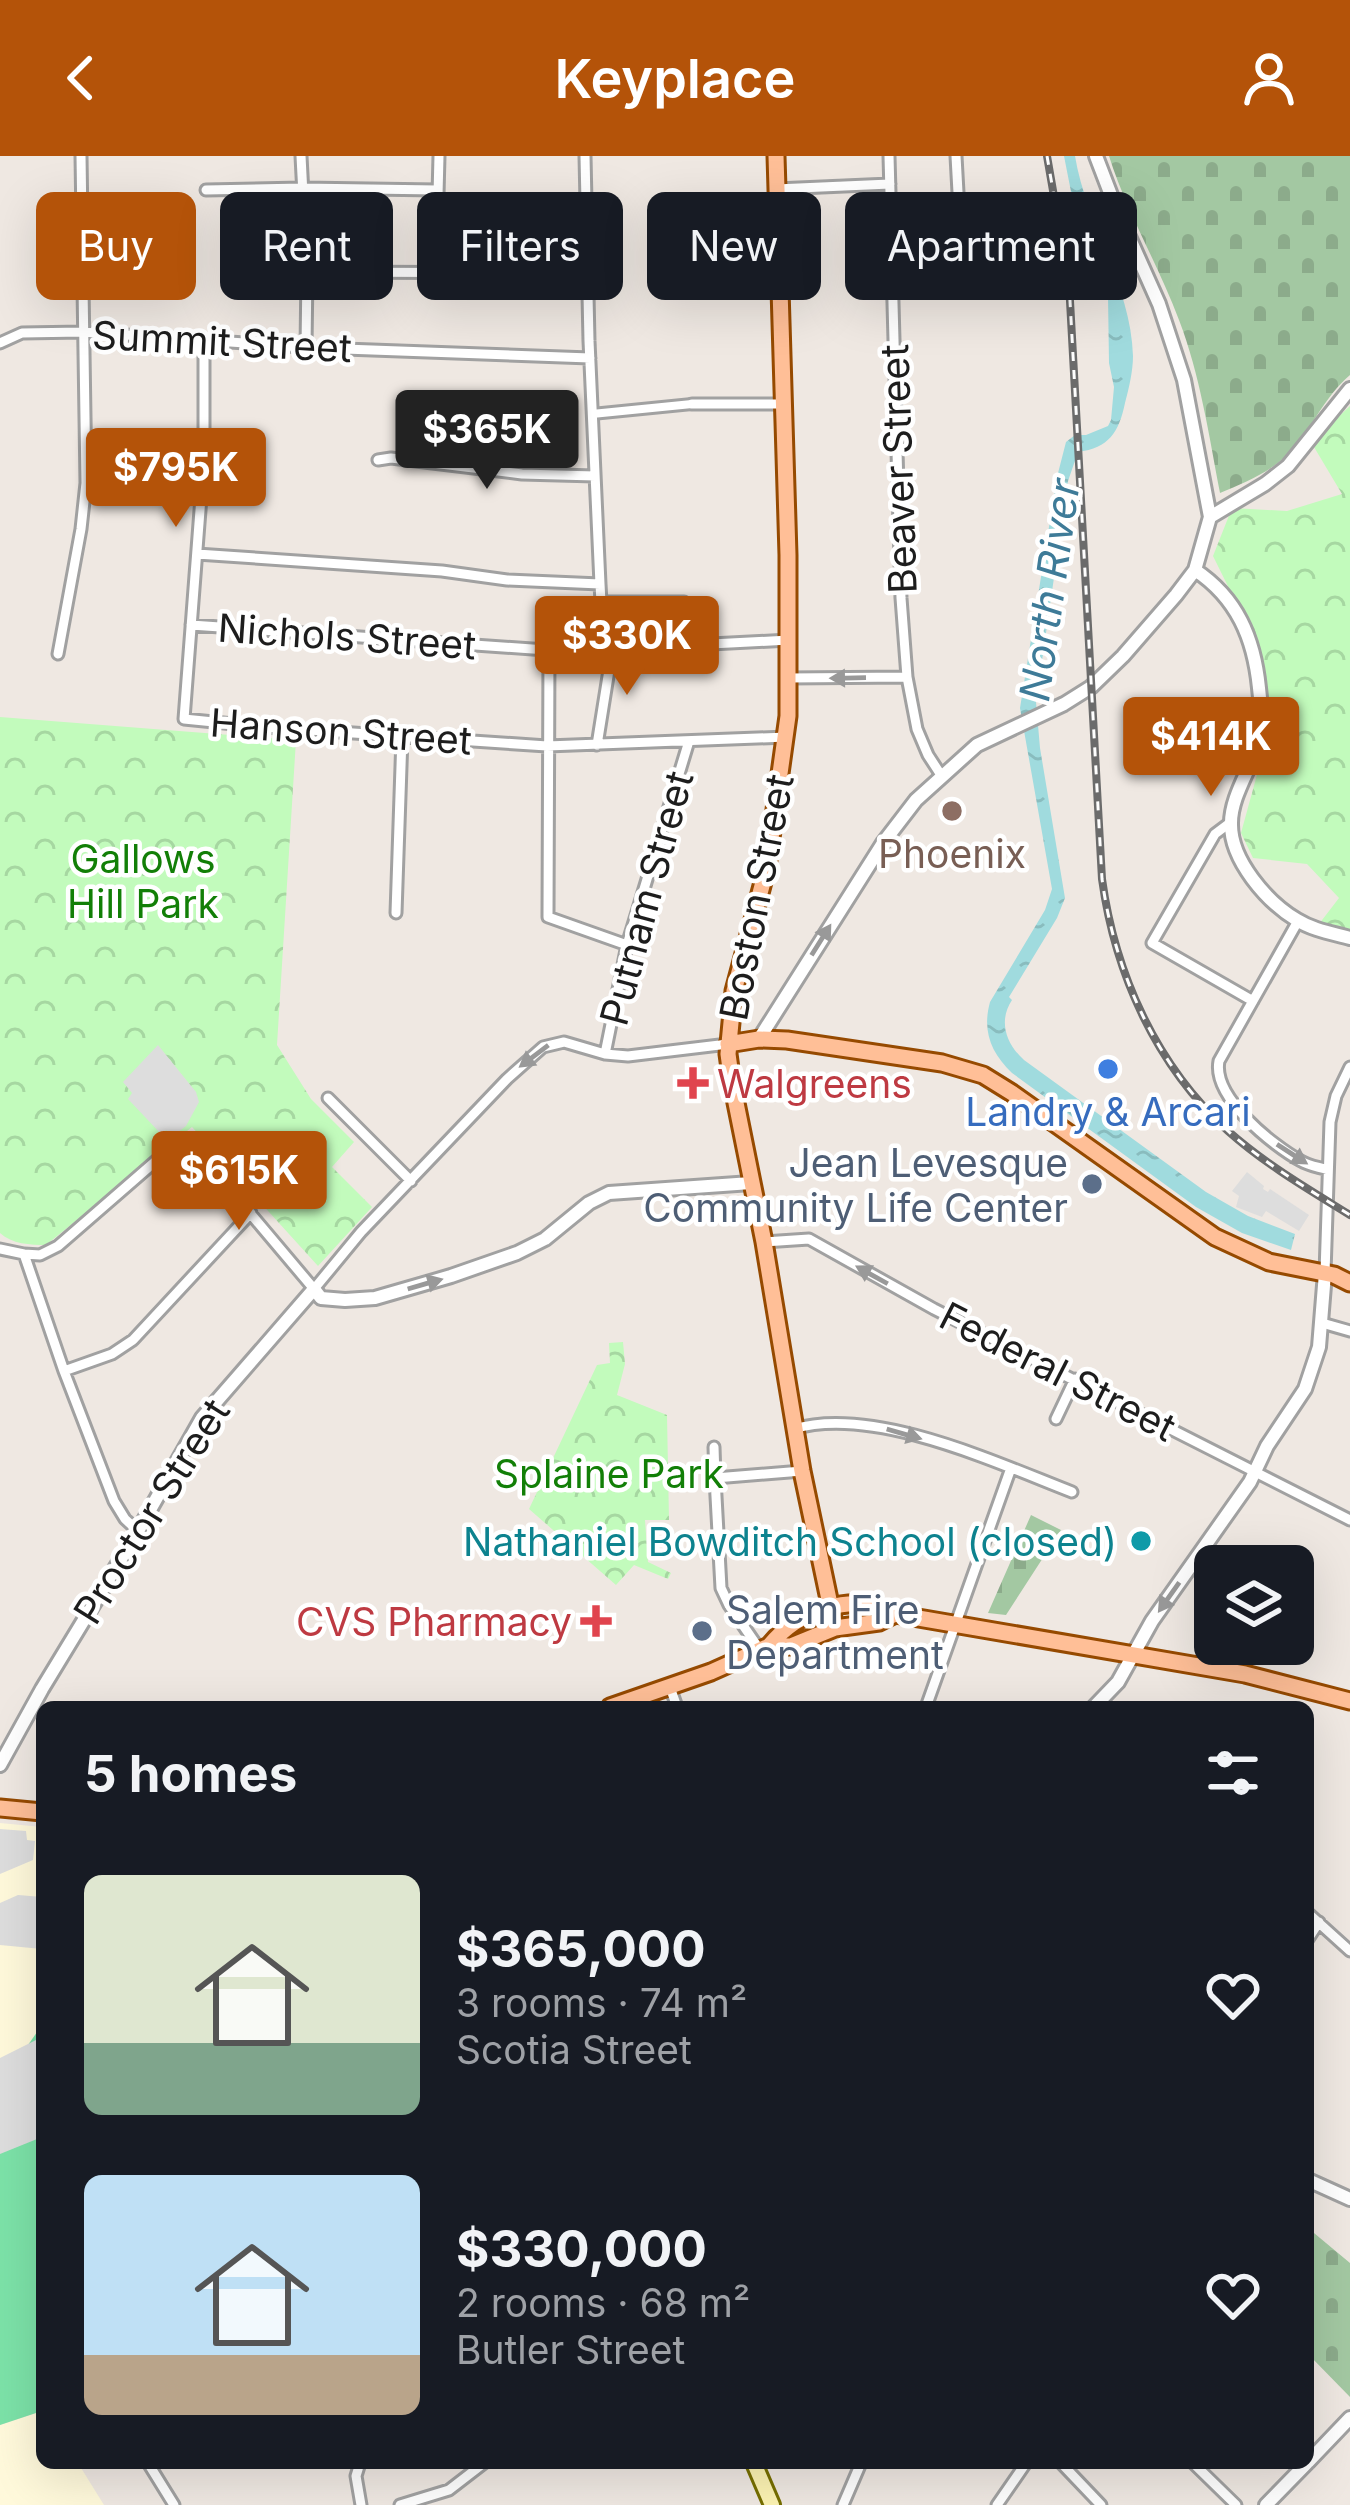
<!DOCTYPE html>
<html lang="en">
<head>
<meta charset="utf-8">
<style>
  :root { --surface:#171b24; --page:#20242c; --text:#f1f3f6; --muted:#9ea1a6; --accent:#b45309 }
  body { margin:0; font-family:Inter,sans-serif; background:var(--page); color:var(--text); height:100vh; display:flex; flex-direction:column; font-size:45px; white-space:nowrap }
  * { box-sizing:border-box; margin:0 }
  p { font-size:39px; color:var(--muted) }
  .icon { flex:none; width:66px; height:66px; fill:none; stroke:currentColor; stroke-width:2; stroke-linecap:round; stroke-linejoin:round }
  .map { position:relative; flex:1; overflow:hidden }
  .sheet { position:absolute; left:36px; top:1545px; width:1278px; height:768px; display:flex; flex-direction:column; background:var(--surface); border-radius:18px; box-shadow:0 12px 48px #0002 }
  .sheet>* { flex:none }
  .top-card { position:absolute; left:36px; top:36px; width:1278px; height:108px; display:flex; gap:24px }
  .buttons { position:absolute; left:1194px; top:1389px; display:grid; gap:24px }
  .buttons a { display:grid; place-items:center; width:120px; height:120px; border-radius:18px; background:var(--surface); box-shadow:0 12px 48px #0002; font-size:60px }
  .price { position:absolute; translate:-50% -102px; padding:0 27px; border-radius:12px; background:var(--accent); color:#fff; font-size:39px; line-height:78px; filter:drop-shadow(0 3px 6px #0008) }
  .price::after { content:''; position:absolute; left:50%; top:72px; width:36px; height:27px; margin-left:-18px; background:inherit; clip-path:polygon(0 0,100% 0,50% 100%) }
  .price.active { background:#222; color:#fff }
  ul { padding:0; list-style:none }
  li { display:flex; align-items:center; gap:36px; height:300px; padding:0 48px }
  li span { display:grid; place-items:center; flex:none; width:336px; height:240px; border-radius:18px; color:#555 }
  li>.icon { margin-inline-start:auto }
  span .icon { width:144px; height:144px; fill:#fffc; stroke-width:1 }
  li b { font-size:51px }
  h2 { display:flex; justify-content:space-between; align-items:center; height:144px; padding:0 48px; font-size:51px }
  .tag { padding:0 42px; border-radius:18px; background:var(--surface); box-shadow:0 12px 48px #0002; font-size:42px; line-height:108px }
  .tag.active { background:var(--accent); color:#fff }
  header { display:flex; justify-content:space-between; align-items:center; height:156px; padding:0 48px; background:var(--accent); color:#fff; font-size:54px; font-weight:600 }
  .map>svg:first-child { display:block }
  .education { fill:#fff9db }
  .cemetery { fill:url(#cemetery-stones) }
  .park { fill:url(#park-crowns) }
  .pitch { fill:#7ce2a8 }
  .parking { fill:#ddd }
  .water { fill:url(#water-ripples) }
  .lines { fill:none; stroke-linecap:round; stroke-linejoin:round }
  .pedestrian-casing { stroke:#a1a1a1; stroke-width:14 }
  .minor-casing { stroke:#a1a1a1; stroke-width:15 }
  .tertiary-casing { stroke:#a1a1a1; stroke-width:18 }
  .secondary-casing { stroke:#776f00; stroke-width:20 }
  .primary-casing { stroke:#964a00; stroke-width:21 }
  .pedestrian { stroke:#fff; stroke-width:8 }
  .minor { stroke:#fff; stroke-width:9 }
  .tertiary { stroke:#fff; stroke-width:12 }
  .secondary { stroke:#fcf3b3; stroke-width:14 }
  .primary { stroke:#ffbf97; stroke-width:15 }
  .rail-casing { stroke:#6b6b6b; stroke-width:8 }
  .rail { stroke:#fff; stroke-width:3; stroke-dasharray:9; stroke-linecap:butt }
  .oneway { fill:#999 }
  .education-dot { fill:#8d6e63; stroke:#fff; stroke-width:4.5 }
  .shop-dot { fill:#3f7fe0; stroke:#fff; stroke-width:4.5 }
  .health-dot { fill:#e0444e; stroke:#fff; stroke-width:4.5 }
  .service-dot { fill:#5c6f8a; stroke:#fff; stroke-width:4.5 }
  .culture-dot { fill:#0f9aa8; stroke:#fff; stroke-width:4.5 }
  .labels { text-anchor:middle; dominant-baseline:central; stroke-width:9; stroke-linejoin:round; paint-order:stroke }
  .street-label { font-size:39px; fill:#1d1d1d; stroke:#fff }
  .education-label { font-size:39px; fill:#785e54; stroke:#fff }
  .park-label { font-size:39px; fill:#127f07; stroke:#fff }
  .health-label { font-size:39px; fill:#be3a42; stroke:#fff; text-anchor:start }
  .shop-label { font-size:39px; fill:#366cbe; stroke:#fff }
  .service-label { font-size:39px; fill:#4e5e75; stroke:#fff; text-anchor:end }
  .culture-label { font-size:39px; fill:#0d838f; stroke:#fff; text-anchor:end }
  .water-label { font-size:42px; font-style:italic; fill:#3e7b98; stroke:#fff }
</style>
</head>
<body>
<header><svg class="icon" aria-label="back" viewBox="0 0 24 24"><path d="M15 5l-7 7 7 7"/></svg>Keyplace<svg class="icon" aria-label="person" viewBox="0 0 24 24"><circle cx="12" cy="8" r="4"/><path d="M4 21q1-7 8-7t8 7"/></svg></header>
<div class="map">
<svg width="1350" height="2349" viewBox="0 0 1350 2349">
  <defs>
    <pattern id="cemetery-stones" width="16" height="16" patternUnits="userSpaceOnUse" patternTransform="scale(3)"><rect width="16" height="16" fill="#a3c8a2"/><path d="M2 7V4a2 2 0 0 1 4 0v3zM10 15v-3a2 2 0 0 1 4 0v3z" fill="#8cab8b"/></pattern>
    <pattern id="park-crowns" width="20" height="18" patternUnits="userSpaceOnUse" patternTransform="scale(3)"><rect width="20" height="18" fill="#c2fbbc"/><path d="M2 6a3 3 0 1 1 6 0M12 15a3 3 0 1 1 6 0" fill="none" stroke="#a6d7a1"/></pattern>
    <pattern id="water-ripples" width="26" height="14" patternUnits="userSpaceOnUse" patternTransform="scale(3)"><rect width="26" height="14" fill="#a0dbde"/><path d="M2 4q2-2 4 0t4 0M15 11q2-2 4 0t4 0" fill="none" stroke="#89bcbe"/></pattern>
  </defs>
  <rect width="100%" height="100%" fill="#efe8e2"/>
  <path class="education" d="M0 1667 42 1671V1982L0 2000Z
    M42 2255V2307H78L104 2349H0V2269Z"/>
  <path class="cemetery" d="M1109 0H1350V219C1324 241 1312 273 1289 297 1271 316 1244 327 1220 337 1209 279 1200 219 1179 164 1158 108 1127 57 1109 0Z
    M1031 1359 1061 1374 1006 1459 988 1457Z
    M1308 2072 1350 2107V2241L1308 2198Z"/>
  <path class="park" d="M1350 250V776L1319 768 1339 742 1307 708 1253 702 1241 677 1269 575 1256 487 1213 400 1232 352 1287 355 1342 338 1311 286Z
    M0 561 296 584 277 889 311 943 354 986 332 1011 372 1051 318 1110 192 971 46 1089C30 1089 12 1088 0 1077Z
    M623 1186 625 1208 617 1239 667 1259 669 1364H645L648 1406 671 1417 668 1423 634 1409 616 1429 529 1353 597 1209 610 1207 609 1187Z"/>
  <path class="pitch" d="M42 1869V2255L0 2269V1929Z"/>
  <path class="parking" d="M158 889 196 936 199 946 186 970 172 981 166 974 162 979 128 943 132 937 123 926Z
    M1247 1016 1264 1030 1263 1033 1268 1036 1270 1033 1309 1059 1299 1075 1266 1055 1262 1061 1236 1051 1239 1040 1232 1035Z
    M0 1673 26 1675 27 1684 35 1685 33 1704 0 1718Z
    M18 1739 42 1741V1793L0 1789V1747Z
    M42 1881V1981L0 1998V1902Z"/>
  <path class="water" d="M1064 0H1075C1086 68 1131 129 1133 200 1133 215 1129 232 1125 247 1119 276 1109 292 1078 296L1068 325 1036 546 1040 592 1065 742 1057 762 1009 841 1012 844C998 865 1006 888 1024 904L1206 1036 1248 1060 1295 1078 1291 1094 1242 1077 1196 1051 1012 917C991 897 982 875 990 846L1045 754 1052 733 1020 552 1057 321 1066 286 1075 279H1086L1108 270 1111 264 1114 231 1109 207 1108 140 1089 102 1075 56Z"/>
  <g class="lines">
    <defs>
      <path id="pedestrian" d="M592 258 692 248"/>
      <path id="minor" d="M301 0 307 116 306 191
        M585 0 589 185 600 428 602 465 613 489 597 589
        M889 0 901 442 907 521 917 573 928 599 941 619
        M776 33 890 28
        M206 34 302 32 437 34
        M891 75 960 73 956 0
        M257 111 307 110
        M307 116 588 117
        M436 117 439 0
        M204 186V302L184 563 264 571 547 590 787 581
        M0 187 22 177 82 176 317 192 590 202
        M692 248H783
        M378 304 391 302 522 318 595 320
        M197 398 442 415 507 424 600 428
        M601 446H684
        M191 469 574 496 613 489 620 493 634 492 789 484
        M549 495 548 761 627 789
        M58 498 81 373 86 327 81 0
        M789 522 907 521
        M1231 666 1215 678 1152 787 1253 845
        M396 757 402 581
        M1298 765 1219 905C1212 941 1272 989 1301 1005 1309 1010 1319 1011 1328 1014
        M605 898 627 789 689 585
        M328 942 411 1025
        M764 1086 809 1083 934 1153 1350 1364
        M0 1093 24 1098 64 1215 114 1345 125 1363 138 1375
        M24 1098 40 1099 58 1090 165 997 182 987 188 989 201 999 314 1133 361 1076 507 923 543 891 564 886 605 898 628 900 728 888
        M1325 1117 1330 966 1336 940 1350 911
        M1322 1167 1350 1175
        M64 1215 112 1198 133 1184 251 1057
        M1056 1263 1075 1223
        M794 1273C873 1249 997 1307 1072 1336
        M714 1291 715 1322
        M760 1494 729 1449 721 1432 715 1322 802 1315
        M670 1531 677 1551
        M926 1551 1011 1312
        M1308 1757 1350 1795
        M1308 1783 1319 1766
        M148 2307 174 2349
        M360 2307 356 2320 361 2349
        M1061 2307 1101 2349
        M1193 2307 1236 2349
        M400 2349 449 2334 484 2307
        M843 2349 861 2307
        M997 2349 1026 2307"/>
      <path id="tertiary" d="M1210 361 1265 328 1288 310 1350 233
        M1195 414C1237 442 1254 482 1259 532 1261 550 1263 569 1258 587 1251 613 1231 640 1231 667 1230 704 1267 746 1297 764 1313 774 1332 777 1350 782
        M759 883 883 687 916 644 977 589 1064 548 1091 531 1123 500 1176 439 1195 414 1210 361 1184 224 1159 148 1114 47 1096 0
        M1094 1551 1118 1526 1152 1465 1250 1326 1267 1290 1305 1233 1319 1191 1325 1117
        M0 1609 42 1533 138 1375 202 1262 314 1133 321 1142 345 1144 375 1142 451 1120 517 1097 545 1083 589 1047 609 1037 751 1027
        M1308 2024 1350 2043
        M1308 2306 1350 2262
        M1266 2349 1307 2307"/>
      <path id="secondary" d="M754 2307 772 2349"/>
      <path id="primary" d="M776 0 788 399V560L767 711 734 835 728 898 732 927 764 1086 802 1315 835 1472
        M728 888 759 883 787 884 942 907 983 919 1012 937 1215 1081 1269 1106 1334 1119 1350 1127
        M769 1490C798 1454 853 1435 895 1458L1245 1518 1350 1545
        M610 1551 711 1516 769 1490H791L835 1472 879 1466 895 1458
        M0 1652 42 1656"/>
    </defs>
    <use href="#pedestrian" class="pedestrian-casing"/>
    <use href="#minor" class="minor-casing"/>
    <use href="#tertiary" class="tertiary-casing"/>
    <use href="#secondary" class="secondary-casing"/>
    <use href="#primary" class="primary-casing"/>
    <use href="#pedestrian" class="pedestrian"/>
    <use href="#minor" class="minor"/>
    <use href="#tertiary" class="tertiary"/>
    <use href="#secondary" class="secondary"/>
    <use href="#primary" class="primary"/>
    <defs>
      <path id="rail" d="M1047 0 1069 127 1102 723C1115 818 1156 909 1228 975 1265 1008 1308 1033 1350 1059"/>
    </defs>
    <use href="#rail" class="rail-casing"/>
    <use href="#rail" class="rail"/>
  </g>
  <defs><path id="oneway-solid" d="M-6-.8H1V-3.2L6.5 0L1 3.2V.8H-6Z" transform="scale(3)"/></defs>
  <g class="oneway">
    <use href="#oneway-solid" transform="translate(848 522) rotate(179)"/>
    <use href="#oneway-solid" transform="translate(821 784) rotate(-58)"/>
    <use href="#oneway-solid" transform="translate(534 900) rotate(143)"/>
    <use href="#oneway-solid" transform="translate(1292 998) rotate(33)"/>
    <use href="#oneway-solid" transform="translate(872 1119) rotate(-151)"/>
    <use href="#oneway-solid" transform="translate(425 1128) rotate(-16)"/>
    <use href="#oneway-solid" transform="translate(904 1278) rotate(16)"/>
    <use href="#oneway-solid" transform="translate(1169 1441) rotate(125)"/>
  </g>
  <circle class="education-dot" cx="952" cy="655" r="12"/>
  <circle class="shop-dot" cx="1108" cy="913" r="12"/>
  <g class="health-dot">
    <path d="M687 909h12v12h12v12h-12v12h-12v-12h-12v-12h12z"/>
    <path d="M590 1447h12v12h12v12h-12v12h-12v-12h-12v-12h12z"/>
  </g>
  <g class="service-dot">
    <circle cx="1092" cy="1028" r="12"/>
    <circle cx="702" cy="1475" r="12"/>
  </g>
  <circle class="culture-dot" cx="1141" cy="1385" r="12"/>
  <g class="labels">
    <g class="street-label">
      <text transform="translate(222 185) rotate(3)">Summit Street</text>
      <text transform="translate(898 313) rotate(-92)">Beaver Street</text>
      <text transform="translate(347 480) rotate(4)">Nichols Street</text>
      <text transform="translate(341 575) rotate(4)">Hanson Street</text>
      <text transform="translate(756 741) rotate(-79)">Boston Street</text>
      <text transform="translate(646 742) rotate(-75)">Putnam Street</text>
      <text transform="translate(1058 1215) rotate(27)">Federal Street</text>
      <text transform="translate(151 1355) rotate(-58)">Proctor Street</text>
    </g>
    <g class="education-label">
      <text x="952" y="697">Phoenix</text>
    </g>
    <g class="park-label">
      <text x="143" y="702">Gallows<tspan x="143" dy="45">Hill Park</tspan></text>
      <text x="609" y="1317">Splaine Park</text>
    </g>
    <g class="health-label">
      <text x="717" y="927">Walgreens</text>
      <text x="572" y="1465" text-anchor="end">CVS Pharmacy</text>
    </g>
    <g class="shop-label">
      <text x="1108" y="955">Landry &amp; Arcari</text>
    </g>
    <g class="service-label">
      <text x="1068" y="1006">Jean Levesque<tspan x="1068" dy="45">Community Life Center</tspan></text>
      <text x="726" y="1453" text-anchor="start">Salem Fire<tspan x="726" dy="45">Department</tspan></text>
    </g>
    <g class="culture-label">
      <text x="1117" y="1385">Nathaniel Bowditch School (closed)</text>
    </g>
    <g class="water-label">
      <text transform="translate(1049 434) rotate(-82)">North River</text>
    </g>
  </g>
</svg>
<div class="buttons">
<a><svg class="icon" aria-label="layers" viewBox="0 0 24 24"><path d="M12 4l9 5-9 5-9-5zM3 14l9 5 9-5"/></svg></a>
</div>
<b class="price active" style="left:487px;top:336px">$365K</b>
<b class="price" style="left:176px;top:374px">$795K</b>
<b class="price" style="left:627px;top:542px">$330K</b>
<b class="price" style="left:1211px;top:643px">$414K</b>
<b class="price" style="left:239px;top:1077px">$615K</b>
<div class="top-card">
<a class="tag active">Buy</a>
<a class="tag">Rent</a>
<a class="tag">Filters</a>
<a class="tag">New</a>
<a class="tag">Apartment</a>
</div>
<section class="sheet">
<h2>5 homes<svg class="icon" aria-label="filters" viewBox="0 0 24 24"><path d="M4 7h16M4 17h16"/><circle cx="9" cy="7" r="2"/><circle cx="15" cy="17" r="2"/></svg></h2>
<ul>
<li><span style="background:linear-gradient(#dfe7d0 70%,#7fa58c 0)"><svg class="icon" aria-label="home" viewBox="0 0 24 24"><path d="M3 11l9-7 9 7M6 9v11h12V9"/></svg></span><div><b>$365,000</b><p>3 rooms · 74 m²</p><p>Scotia Street</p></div><svg class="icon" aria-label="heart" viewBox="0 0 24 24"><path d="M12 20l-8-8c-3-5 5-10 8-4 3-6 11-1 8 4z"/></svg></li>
<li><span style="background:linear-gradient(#bfe0f5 75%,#b9a48a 0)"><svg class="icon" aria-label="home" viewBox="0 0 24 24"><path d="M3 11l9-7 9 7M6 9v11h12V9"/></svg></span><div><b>$330,000</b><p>2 rooms · 68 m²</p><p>Butler Street</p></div><svg class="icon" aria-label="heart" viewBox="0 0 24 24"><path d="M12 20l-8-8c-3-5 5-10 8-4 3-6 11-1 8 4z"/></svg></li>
</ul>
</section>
</div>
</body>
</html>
